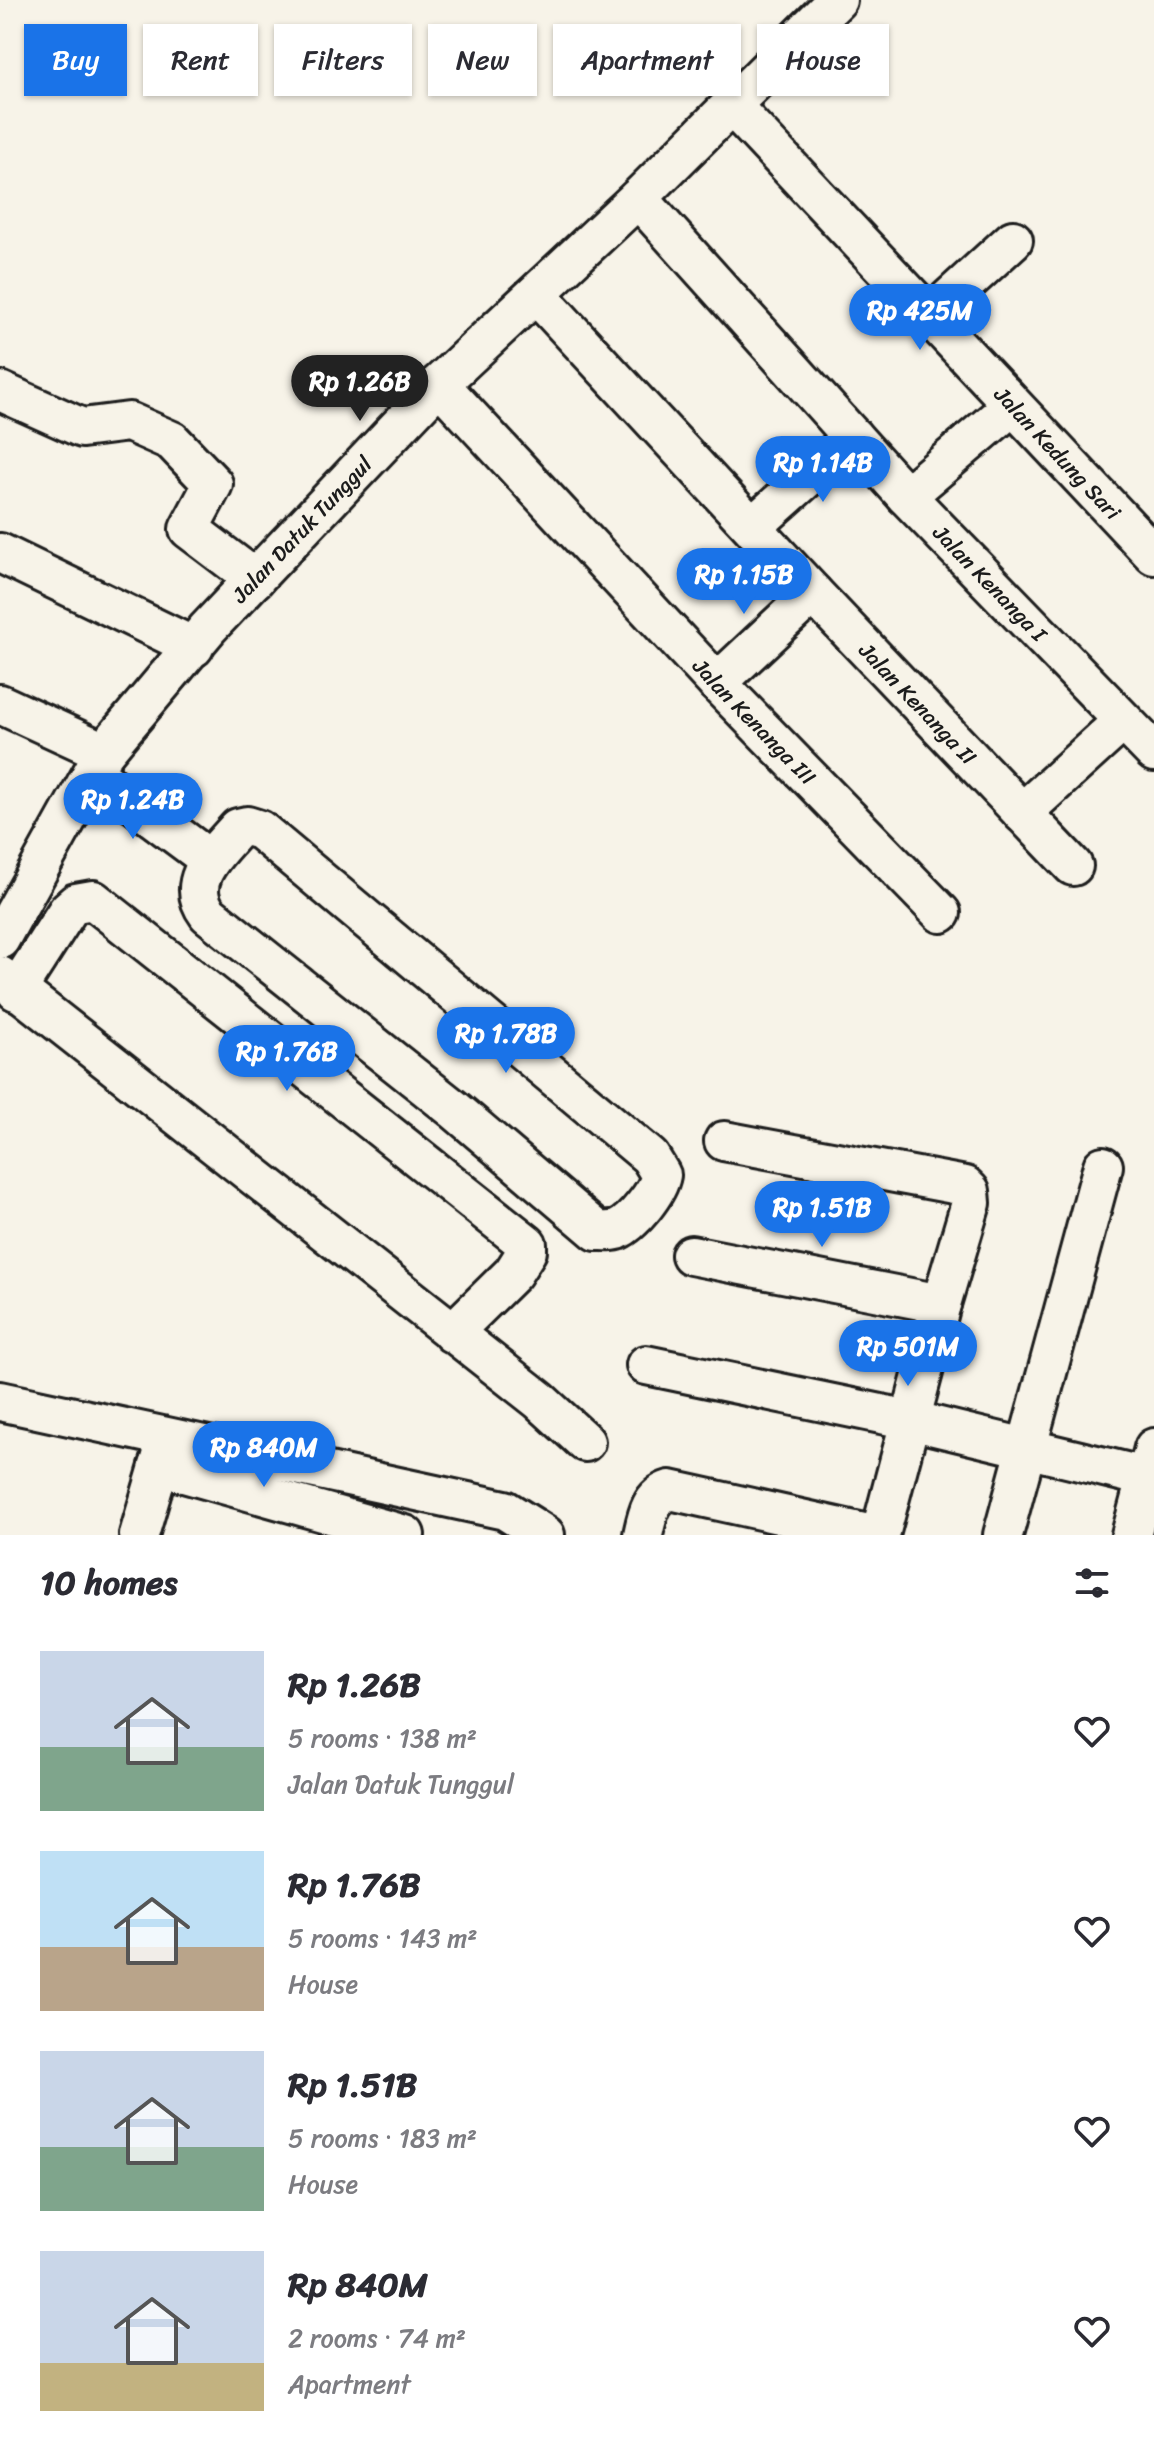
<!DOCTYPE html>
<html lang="en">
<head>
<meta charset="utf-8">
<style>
  :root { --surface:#fff; --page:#f7f7f7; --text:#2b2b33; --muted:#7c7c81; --accent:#1a73e8 }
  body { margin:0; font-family:Sriracha,sans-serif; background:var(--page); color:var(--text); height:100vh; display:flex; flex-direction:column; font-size:30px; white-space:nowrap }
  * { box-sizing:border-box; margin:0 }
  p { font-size:26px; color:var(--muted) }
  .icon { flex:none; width:44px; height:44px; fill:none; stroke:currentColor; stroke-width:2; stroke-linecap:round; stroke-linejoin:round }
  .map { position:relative; height:1535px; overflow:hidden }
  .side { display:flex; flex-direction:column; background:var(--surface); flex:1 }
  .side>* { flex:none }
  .banner { position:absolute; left:24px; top:24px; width:1106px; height:72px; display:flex; gap:16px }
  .price { position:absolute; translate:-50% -68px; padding:0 18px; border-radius:28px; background:var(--accent); color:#fff; font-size:26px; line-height:52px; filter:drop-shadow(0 2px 4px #0008) }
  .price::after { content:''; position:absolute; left:50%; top:48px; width:24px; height:18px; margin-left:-12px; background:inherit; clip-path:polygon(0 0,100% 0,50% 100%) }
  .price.selected { background:#222; color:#fff }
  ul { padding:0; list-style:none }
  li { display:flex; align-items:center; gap:24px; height:200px; padding:0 40px }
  li span { display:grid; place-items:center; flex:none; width:224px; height:160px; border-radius:0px; color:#555 }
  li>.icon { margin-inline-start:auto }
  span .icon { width:96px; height:96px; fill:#fffc; stroke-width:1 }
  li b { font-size:34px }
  h2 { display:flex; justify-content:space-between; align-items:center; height:96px; padding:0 40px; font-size:34px }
  .tag { padding:0 28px; border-radius:0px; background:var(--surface); box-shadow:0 2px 6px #0004; font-size:28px; line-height:72px }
  .tag.selected { background:var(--accent); color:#fff }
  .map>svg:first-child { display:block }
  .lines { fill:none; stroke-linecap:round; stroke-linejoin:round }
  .minor-casing { stroke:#1c1c1c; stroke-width:44 }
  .minor { stroke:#f7f3e8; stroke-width:38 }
  .labels { text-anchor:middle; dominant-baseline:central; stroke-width:6; stroke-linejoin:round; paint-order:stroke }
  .street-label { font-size:22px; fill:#1c1c1c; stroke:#f7f3e8 }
</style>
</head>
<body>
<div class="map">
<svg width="1154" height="1535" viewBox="0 0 1154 1535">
  <rect width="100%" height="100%" fill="#f7f3e8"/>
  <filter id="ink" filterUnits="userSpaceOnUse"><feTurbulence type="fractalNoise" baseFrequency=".0125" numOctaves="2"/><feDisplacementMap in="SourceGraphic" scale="16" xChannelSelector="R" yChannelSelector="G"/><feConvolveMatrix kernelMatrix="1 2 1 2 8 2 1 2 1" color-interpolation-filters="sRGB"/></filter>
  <g filter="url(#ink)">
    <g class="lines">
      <defs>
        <g id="minor">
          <path id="s1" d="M732 106 1154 555"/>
          <path id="s2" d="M638 198 906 496 1154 752"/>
          <path id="s3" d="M536 294 813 593 1073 866"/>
          <path d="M929 317 1013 240"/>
          <path id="s4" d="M439 384 717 683 941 913"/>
          <path d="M0 391 82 428 129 422 172 441 213 484 189 529 255 579"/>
          <path d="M906 496 1012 406"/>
          <path d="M753 526 853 437"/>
          <path d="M0 553 194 647"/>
          <path d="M717 683 813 593"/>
          <path d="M0 704 104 752"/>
          <path d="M93 773 210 860"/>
          <path d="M1022 813 1123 721"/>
          <path d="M247 826 260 830 650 1157 661 1175C658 1192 633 1223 617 1230 610 1232 604 1231 597 1231L455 1110 208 914C183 881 216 853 238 828Z"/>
          <path id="s5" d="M0 939 104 752 208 628 439 384 638 198 837 0"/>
          <path d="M0 976 539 1400 585 1442"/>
          <path d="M16 991 68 910 76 903 93 900 527 1244V1251L513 1273 452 1333"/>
          <path d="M724 1141 965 1186 970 1191 971 1203 941 1304 880 1535"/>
          <path d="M691 1255 941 1304"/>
          <path d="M646 1365 910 1420 1154 1479"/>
          <path d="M0 1401 505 1510 545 1535"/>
          <path d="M159 1466 405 1535"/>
          <path d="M139 1535 166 1443"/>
          <path d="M643 1535C647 1517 650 1496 670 1490L873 1535"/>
          <path d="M1003 1535 1103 1166"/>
          <path d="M1131 1535 1154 1448"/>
        </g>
      </defs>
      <use href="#minor" class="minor-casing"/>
      <use href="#minor" class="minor"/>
    </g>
  </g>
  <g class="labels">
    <g class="street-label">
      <text stroke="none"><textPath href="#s1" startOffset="476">Jalan Kedung Sari</textPath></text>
      <text stroke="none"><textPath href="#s5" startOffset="512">Jalan Datuk Tunggul</textPath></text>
      <text stroke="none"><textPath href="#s2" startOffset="522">Jalan Kenanga I</textPath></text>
      <text stroke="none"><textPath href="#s3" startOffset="560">Jalan Kenanga II</textPath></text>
      <text stroke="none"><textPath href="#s4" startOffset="462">Jalan Kenanga III</textPath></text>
    </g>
  </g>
</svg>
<b class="price" style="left:920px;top:352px">Rp 425M</b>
<b class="price selected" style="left:360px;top:423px">Rp 1.26B</b>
<b class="price" style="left:823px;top:504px">Rp 1.14B</b>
<b class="price" style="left:744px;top:616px">Rp 1.15B</b>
<b class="price" style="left:133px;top:841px">Rp 1.24B</b>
<b class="price" style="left:506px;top:1075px">Rp 1.78B</b>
<b class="price" style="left:287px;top:1093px">Rp 1.76B</b>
<b class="price" style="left:822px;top:1249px">Rp 1.51B</b>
<b class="price" style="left:908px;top:1388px">Rp 501M</b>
<b class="price" style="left:264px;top:1489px">Rp 840M</b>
<div class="banner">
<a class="tag selected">Buy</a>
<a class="tag">Rent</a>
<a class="tag">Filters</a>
<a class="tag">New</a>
<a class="tag">Apartment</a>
<a class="tag">House</a>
</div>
</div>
<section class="side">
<h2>10 homes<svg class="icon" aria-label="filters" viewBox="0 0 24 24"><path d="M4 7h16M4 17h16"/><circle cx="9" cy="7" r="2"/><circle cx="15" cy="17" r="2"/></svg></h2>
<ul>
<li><span style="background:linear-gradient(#c9d6e8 60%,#7fa58c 0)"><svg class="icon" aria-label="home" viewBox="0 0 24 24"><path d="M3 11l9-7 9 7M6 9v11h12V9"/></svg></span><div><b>Rp 1.26B</b><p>5 rooms · 138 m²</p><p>Jalan Datuk Tunggul</p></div><svg class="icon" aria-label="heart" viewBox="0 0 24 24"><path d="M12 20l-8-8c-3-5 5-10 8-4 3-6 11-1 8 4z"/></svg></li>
<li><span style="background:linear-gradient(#bfe0f5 60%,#b9a48a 0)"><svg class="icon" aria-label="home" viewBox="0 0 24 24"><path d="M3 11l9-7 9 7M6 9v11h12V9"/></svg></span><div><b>Rp 1.76B</b><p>5 rooms · 143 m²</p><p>House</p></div><svg class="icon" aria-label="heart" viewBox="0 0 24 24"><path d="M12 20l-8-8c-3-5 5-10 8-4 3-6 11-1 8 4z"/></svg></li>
<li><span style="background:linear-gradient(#c9d6e8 60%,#7fa58c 0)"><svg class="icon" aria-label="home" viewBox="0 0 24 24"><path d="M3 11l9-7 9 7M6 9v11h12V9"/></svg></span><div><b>Rp 1.51B</b><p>5 rooms · 183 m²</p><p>House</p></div><svg class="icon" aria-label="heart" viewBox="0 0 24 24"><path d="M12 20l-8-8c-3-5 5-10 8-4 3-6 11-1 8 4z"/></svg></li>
<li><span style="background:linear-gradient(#c9d6e8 70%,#c2b280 0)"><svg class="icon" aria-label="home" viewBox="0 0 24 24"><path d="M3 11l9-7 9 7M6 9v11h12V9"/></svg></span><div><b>Rp 840M</b><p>2 rooms · 74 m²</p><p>Apartment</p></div><svg class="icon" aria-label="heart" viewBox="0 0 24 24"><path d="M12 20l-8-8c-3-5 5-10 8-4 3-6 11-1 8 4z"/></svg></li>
</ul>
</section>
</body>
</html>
